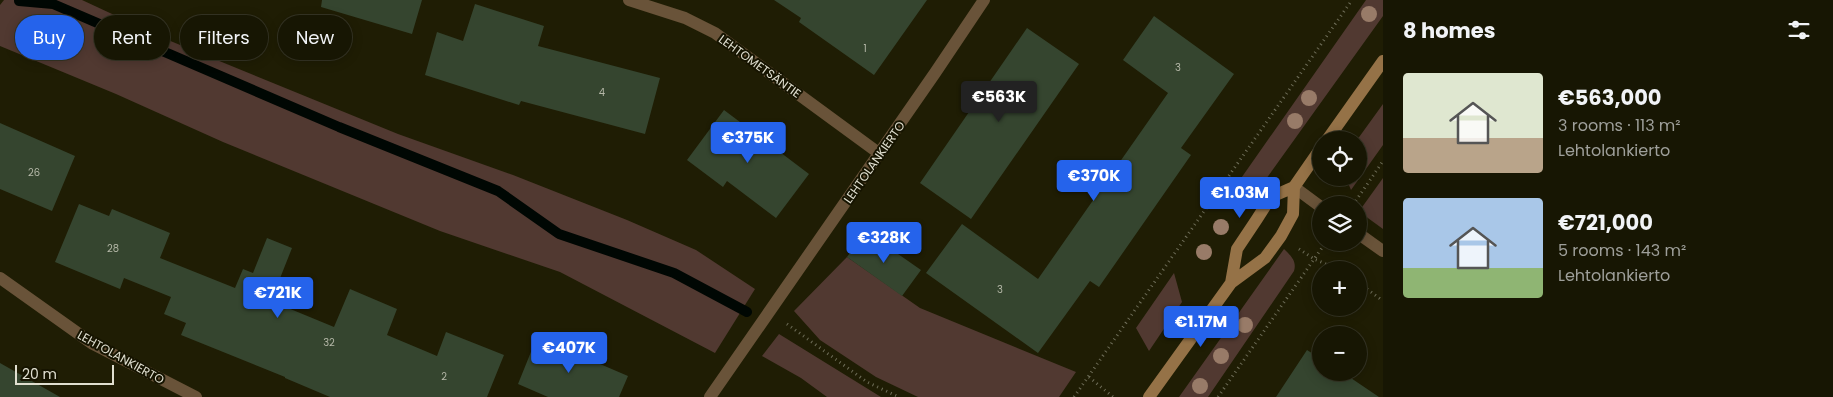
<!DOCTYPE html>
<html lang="en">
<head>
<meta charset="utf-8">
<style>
  :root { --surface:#171603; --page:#242312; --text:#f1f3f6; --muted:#9e9f9a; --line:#363525; --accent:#2563eb }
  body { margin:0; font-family:Poppins,sans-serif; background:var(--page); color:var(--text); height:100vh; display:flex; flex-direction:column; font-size:19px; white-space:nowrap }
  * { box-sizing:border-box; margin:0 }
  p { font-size:16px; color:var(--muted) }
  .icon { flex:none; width:28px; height:28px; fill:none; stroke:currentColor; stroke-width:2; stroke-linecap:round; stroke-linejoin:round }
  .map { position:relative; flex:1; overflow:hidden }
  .panel { display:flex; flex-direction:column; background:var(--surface); width:450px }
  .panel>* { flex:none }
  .top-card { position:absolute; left:15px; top:15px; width:475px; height:45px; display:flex; gap:10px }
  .fabs { position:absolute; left:1312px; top:131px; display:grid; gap:10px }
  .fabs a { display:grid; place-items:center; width:55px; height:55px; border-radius:50%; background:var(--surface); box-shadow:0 2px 12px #0003,0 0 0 1px var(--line); font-size:25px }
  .scale { position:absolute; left:15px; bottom:12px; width:99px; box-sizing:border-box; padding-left:5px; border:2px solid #e0dfd0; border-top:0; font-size:14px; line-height:18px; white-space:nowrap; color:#e0dfd0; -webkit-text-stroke:4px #161400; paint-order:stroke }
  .price { position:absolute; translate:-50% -42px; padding:0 11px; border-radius:5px; background:var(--accent); color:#fff; font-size:16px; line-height:32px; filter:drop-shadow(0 1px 2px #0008) }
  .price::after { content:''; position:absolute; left:50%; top:30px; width:15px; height:11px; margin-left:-8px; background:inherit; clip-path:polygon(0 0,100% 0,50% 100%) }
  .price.on { background:#222; color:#fff }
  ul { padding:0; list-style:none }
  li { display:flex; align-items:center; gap:15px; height:125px; padding:0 20px }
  li span { display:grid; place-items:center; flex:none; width:140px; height:100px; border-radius:5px; color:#555 }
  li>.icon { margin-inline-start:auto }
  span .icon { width:60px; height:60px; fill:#fffc; stroke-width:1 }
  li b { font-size:21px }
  h2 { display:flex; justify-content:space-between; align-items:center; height:60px; padding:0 20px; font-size:21px }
  .chip { padding:0 18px; border-radius:22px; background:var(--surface); box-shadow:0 2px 12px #0003,0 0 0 1px var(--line); font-size:18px; line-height:45px }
  .chip.on { background:var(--accent); color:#fff }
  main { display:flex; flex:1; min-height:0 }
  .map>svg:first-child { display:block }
  .green { fill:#513931 }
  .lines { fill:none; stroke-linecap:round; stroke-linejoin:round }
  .stream { stroke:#000703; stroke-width:10 }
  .building { fill:#35452f }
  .path { stroke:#6f6e59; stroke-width:3; stroke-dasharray:1 4; stroke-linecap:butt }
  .street { stroke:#695339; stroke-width:12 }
  .secondary { stroke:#957247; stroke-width:12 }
  .tree { fill:#987b68 }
  .labels { text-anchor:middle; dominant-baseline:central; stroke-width:4; stroke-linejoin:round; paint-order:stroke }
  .number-label { font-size:10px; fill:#b5b8a8 }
  .street-label { font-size:12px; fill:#e0dfd0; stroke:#161400 }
</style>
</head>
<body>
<main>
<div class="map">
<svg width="1383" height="397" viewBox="0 0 1383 397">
  <rect width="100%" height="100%" fill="#1f1d04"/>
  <path class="green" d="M4 0H82L168 40 398 134 513 175 627 220 696 250 755 289 715 353 560 272 440 231 223 142 116 94 0 46V5Z
    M1366 0H1383V16L1251 200 1238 190 1237 184Z
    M1383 104V145L1351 190 1346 178H1359V140H1357Z
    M1383 178V229L1361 213 1360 210Z
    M1284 249C1291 256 1297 261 1294 271L1208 397H1179Z
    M847 257 920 308 1076 372 1059 397H918L876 377 820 340 794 311Z
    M1174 273 1182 302 1149 351 1136 328Z
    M779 334 881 397H827L801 378 762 356Z"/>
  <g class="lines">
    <path class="stream" d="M19 1 53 4 339 127 498 191 559 234 674 273 747 312"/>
  </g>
  <path class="building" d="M322 0H422L412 34 321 7Z
    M774 0H927L874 75 799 22 801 18Z
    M475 4 544 26 538 46 660 78 645 134 521 101 519 105 425 75 437 32 463 41Z
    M1154 16 1234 74 1181 148 1191 155 1099 287 1090 281 1038 353 926 273 962 224 1038 279 1168 93 1123 60Z
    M1027 28 1079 64 971 219 920 183Z
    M724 110 809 174 776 218 727 181 723 187 687 160Z
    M0 123 75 156 52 211 0 189Z
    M79 204 109 216 112 209 170 233 160 258 235 288 243 269 253 273 267 238 292 248 271 301 334 327 350 289 397 309 387 335 437 356 446 332 504 355 487 397H330L285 378V377L181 335 186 323 164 314 171 297 124 278 120 289 55 262Z
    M865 231 921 270 902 296 847 257Z
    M537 337 628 376 619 397H548L518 384Z
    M1307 350 1321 359V372H1342L1379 397H1276Z
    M0 363 60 397H0Z"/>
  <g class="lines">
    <path class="path" d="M1219 192 1239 206
      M1353 205 1383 161
      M1299 249 1314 259 1340 270
      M1359 283 1383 301
      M787 324 867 382 899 397
      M1089 377 1113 397
      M1074 397 1352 0
      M1218 397 1326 242"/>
    <path class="street" d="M629 0 685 18 715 33 880 154
      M1294 187 1321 207
      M1359 234 1383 251
      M0 278 93 344 196 397
      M710 397 935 73 984 0"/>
    <path class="secondary" d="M1327 140 1383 61
      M1231 283 1237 249 1257 219 1271 197 1294 187 1321 148
      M1149 397 1231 283 1265 258 1281 236 1293 214 1294 187"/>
  </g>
  <g class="tree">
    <circle cx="1369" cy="14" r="8"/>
    <circle cx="1309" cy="98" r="8"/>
    <circle cx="1295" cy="121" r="8"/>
    <circle cx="1221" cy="227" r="8"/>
    <circle cx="1204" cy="252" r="8"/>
    <circle cx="1245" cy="325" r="8"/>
    <circle cx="1221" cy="356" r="8"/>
    <circle cx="1200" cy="386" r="8"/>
  </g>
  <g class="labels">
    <g class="number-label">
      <text x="865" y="48">1</text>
      <text x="1178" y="67">3</text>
      <text x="602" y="92">4</text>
      <text x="34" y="172">26</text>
      <text x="113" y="248">28</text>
      <text x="1000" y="289">3</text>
      <text x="329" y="342">32</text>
      <text x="444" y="376">2</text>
    </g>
    <g class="street-label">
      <text transform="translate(760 66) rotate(36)">LEHTOMETSÄNTIE</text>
      <text transform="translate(874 162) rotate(-55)">LEHTOLANKIERTO</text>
      <text transform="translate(121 357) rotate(29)">LEHTOLANKIERTO</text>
    </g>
  </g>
</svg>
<div class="fabs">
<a><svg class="icon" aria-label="locate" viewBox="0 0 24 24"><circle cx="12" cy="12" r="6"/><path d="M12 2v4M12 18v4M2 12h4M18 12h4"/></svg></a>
<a><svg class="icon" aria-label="layers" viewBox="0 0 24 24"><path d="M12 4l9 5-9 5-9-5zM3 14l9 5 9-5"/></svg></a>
<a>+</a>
<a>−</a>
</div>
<div class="scale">20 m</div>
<b class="price on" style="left:999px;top:123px">€563K</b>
<b class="price" style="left:748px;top:164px">€375K</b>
<b class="price" style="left:1094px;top:202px">€370K</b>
<b class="price" style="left:1240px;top:219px">€1.03M</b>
<b class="price" style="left:884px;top:264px">€328K</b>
<b class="price" style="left:278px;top:319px">€721K</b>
<b class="price" style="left:1201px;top:348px">€1.17M</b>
<b class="price" style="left:569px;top:374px">€407K</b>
<div class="top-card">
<a class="chip on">Buy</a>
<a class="chip">Rent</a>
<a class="chip">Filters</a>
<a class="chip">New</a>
</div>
</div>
<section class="panel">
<h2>8 homes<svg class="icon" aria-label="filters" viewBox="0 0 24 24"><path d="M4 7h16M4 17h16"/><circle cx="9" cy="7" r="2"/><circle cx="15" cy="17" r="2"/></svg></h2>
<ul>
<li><span style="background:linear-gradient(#dfe7d0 65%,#b9a48a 0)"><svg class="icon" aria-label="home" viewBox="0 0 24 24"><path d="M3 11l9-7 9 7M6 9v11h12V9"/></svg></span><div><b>€563,000</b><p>3 rooms · 113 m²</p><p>Lehtolankierto</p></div></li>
<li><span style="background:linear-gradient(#a9c7e8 70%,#8fb573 0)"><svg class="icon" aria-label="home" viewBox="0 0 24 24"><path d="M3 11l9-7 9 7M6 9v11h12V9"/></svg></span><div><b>€721,000</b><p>5 rooms · 143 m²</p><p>Lehtolankierto</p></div></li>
</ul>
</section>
</main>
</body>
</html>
